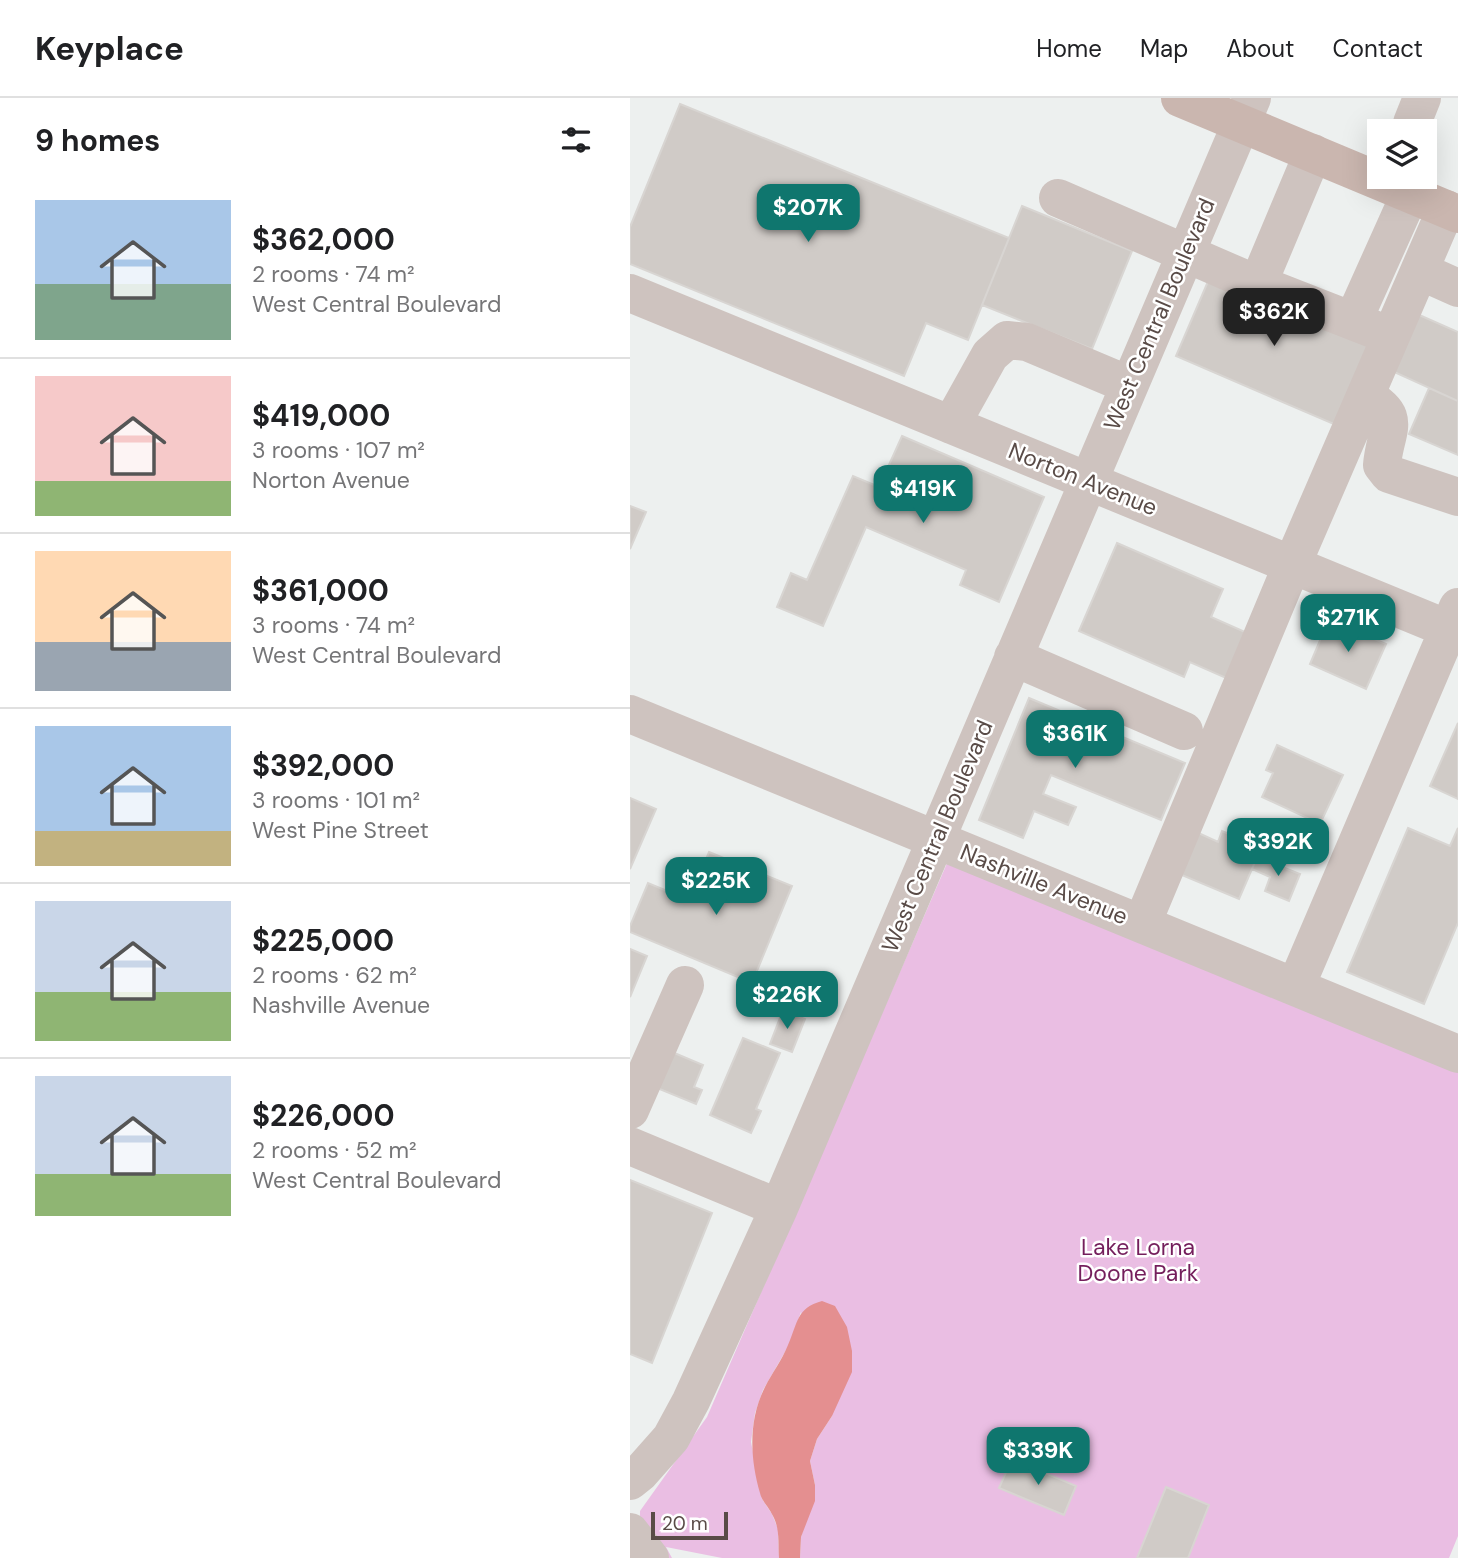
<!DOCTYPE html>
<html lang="en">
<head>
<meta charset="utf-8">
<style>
  :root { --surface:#fff; --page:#f6f6f6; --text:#202124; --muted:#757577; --line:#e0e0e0; --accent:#0f766e }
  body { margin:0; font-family:"DM Sans",sans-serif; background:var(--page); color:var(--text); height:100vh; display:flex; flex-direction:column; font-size:26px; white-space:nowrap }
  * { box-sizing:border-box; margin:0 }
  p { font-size:23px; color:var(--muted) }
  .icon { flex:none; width:38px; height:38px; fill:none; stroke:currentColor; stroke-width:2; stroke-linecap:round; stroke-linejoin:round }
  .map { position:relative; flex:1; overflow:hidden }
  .drawer { display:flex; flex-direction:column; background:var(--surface); width:630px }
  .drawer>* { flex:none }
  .controls { position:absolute; left:737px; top:21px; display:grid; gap:14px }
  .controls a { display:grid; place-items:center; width:70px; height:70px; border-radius:0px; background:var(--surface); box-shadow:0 7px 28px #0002; font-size:35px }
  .scale { position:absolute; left:21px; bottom:18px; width:77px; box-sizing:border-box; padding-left:7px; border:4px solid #594b47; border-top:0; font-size:19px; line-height:24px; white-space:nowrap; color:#594b47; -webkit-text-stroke:5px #fff; paint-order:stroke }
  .price { position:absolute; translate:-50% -60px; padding:0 16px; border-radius:14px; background:var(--accent); color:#fff; font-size:23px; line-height:46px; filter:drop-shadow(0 2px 4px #0008) }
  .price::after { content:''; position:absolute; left:50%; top:42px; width:21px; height:16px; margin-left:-10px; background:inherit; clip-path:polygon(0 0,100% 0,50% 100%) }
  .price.current { background:#222; color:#fff }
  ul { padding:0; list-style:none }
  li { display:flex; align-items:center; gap:21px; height:175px; padding:0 35px }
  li+li { border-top:2px solid var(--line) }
  li span { display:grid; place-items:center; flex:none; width:196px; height:140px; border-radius:0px; color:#555 }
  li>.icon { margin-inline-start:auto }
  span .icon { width:84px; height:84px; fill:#fffc; stroke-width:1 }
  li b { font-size:30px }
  h2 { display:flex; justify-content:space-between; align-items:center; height:84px; padding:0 35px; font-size:30px }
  header { display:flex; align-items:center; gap:42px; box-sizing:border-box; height:98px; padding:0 35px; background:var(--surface); border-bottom:2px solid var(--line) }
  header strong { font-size:33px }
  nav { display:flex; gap:38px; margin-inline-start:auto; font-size:24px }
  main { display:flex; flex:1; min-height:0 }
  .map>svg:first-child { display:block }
  .green { fill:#eabee3 }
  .water { fill:#e48f90 }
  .building { fill:#d0cbc7; stroke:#d8d5d2; stroke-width:2 }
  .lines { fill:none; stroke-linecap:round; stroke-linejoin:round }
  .minor { stroke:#cec3bf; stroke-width:38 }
  .major { stroke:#cab6af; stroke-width:38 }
  .labels { text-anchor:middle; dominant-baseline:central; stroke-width:5; stroke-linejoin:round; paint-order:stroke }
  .street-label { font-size:23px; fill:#594b47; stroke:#fff }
  .park-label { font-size:23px; fill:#741e5c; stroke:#fff }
</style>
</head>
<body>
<header>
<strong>Keyplace</strong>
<nav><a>Home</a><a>Map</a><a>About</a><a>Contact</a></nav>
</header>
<main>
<section class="drawer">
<h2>9 homes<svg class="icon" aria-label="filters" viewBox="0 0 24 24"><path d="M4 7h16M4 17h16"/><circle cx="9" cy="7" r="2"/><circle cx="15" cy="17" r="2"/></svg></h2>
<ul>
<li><span style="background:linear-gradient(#a9c7e8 60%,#7fa58c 0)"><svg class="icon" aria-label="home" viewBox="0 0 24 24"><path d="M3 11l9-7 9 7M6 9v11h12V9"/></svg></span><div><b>$362,000</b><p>2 rooms · 74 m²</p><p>West Central Boulevard</p></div></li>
<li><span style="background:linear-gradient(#f6c9c9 75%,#8fb573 0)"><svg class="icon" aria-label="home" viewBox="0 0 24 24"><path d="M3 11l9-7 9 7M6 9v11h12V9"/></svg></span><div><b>$419,000</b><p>3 rooms · 107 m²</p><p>Norton Avenue</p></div></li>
<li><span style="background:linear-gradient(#ffd9b3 65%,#9aa5b1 0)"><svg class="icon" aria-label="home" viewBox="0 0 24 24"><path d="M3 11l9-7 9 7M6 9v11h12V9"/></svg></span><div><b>$361,000</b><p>3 rooms · 74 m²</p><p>West Central Boulevard</p></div></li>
<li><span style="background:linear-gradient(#a9c7e8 75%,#c2b280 0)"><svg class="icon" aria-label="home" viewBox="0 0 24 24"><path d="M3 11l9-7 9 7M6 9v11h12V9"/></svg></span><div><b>$392,000</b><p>3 rooms · 101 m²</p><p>West Pine Street</p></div></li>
<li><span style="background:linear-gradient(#c9d6e8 65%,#8fb573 0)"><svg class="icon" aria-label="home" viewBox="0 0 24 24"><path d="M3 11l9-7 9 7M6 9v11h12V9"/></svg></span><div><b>$225,000</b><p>2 rooms · 62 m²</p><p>Nashville Avenue</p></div></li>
<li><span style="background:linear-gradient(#c9d6e8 70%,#8fb573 0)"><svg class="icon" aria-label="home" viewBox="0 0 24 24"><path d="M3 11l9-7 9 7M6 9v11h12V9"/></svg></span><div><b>$226,000</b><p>2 rooms · 52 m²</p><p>West Central Boulevard</p></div></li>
</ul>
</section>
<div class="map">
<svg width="828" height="1460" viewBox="0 0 828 1460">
  <rect width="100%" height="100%" fill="#edf0ef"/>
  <path class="green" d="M318 763 828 971V1438L819 1460H170L171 1439 185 1387 180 1363 187 1341 202 1318 171 1214 159 1247 133 1292 125 1315 121 1344 132 1401 142 1416 148 1431 149 1460H92L36 1449 42 1460H33L10 1432V1413L77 1319Z"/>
  <path class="water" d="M192 1203 205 1208 217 1229 222 1253V1274L202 1318 187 1341 180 1363 185 1387V1403L171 1439 170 1460H149C148 1445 150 1431 143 1418 139 1409 132 1404 130 1395 120 1361 118 1322 135 1289 142 1275 152 1262 158 1247 168 1225 166 1210 192 1203Z"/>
  <path class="building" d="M50 6 379 140 338 242 296 225 274 278 0 166V129Z
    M392 108 502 153 462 251 352 207Z
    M582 174 742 243 706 327 546 258Z
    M787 216 828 234V303L762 273Z
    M799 290 828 303V357L779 336Z
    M272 338 414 399 369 504 330 487 336 472 236 429 193 528 147 509 161 475 177 482 223 378 249 389Z
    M0 408 16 414 0 451Z
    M487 445 593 491 581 519 615 534 596 580 560 564 554 579 449 533Z
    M699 521 756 546 736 591 680 566Z
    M399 600 555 665 531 722 421 677 413 696 446 709 438 727 404 713 393 740 349 722Z
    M828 625V701L800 688Z
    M647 647 713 677 690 726 632 699 643 675 636 672Z
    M0 700 26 711 0 771Z
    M778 730 820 748 828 730V825L794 906 717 874Z
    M564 733 588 744 592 733 612 741 616 733 635 741 609 801 547 775Z
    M79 754 162 788 122 885 0 834V828L18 785 59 802Z
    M627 759 670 776 659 803 635 793 640 779 622 771Z
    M0 851 17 858 0 899Z
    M153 912 175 921 162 954 140 946Z
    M113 940 150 955 126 1011 131 1013 121 1035 80 1017Z
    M42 954 73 967 64 989 72 992 66 1006 27 990Z
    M0 1082 82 1115 22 1265 0 1256Z
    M382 1361 446 1388 434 1417 369 1390Z
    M536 1389 579 1407 558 1460H507Z"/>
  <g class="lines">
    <path class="minor" d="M782 25 792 0
      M428 100 615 181 761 238
      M790 173 828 190
      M628 186 683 55
      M0 195 828 535
      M723 223 780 96
      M735 298C774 319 755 331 752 367L759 376 828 399
      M321 327 360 257 377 242 397 244 499 287
      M383 559 554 633
      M0 616 828 956
      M512 826 662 467 816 111
      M666 888 828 509
      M0 1012 55 887
      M0 1048 149 1110
      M0 1383 10 1375 41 1340 61 1303 149 1110 622 0
      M0 1434 20 1460"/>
    <path class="major" d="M550 0 828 116"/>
  </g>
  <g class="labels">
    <g class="street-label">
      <text transform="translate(529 216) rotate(-67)">West Central Boulevard</text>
      <text transform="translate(453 381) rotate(22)">Norton Avenue</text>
      <text transform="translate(307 738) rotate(-67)">West Central Boulevard</text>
      <text transform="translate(414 786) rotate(22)">Nashville Avenue</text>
    </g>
    <g class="park-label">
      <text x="508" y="1149">Lake Lorna<tspan x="508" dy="26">Doone Park</tspan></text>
    </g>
  </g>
</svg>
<div class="controls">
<a><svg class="icon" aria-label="layers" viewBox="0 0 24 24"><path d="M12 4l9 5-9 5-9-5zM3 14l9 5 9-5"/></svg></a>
</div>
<div class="scale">20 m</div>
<b class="price" style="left:178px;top:146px">$207K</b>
<b class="price current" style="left:644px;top:250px">$362K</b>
<b class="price" style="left:293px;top:427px">$419K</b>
<b class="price" style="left:718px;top:556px">$271K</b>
<b class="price" style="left:445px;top:672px">$361K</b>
<b class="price" style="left:648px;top:780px">$392K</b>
<b class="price" style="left:86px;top:819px">$225K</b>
<b class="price" style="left:157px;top:933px">$226K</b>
<b class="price" style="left:408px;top:1389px">$339K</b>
</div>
</main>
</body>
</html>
